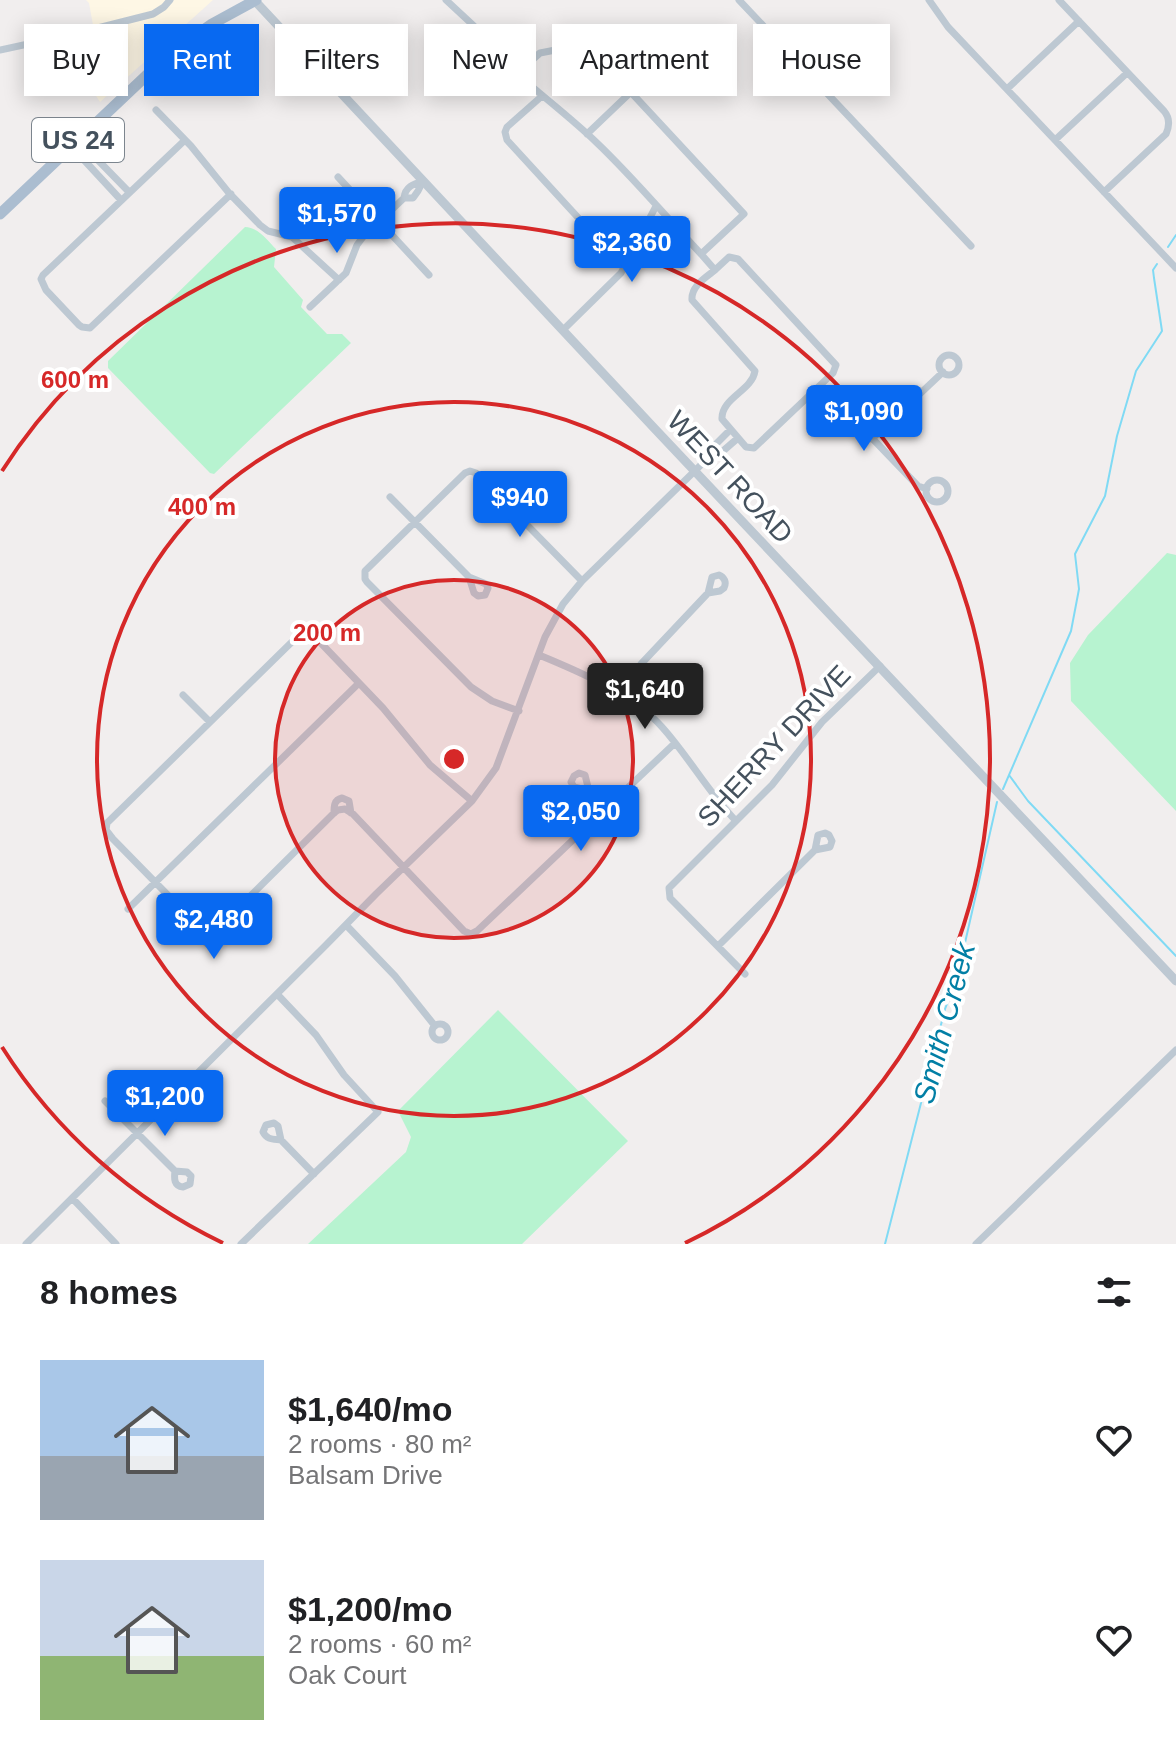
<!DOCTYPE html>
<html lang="en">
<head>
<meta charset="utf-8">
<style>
  :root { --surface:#fff; --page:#f6f6f6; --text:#202124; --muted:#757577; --accent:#0869f1 }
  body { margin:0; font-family:Arial,sans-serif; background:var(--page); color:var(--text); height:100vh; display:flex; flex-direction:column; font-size:30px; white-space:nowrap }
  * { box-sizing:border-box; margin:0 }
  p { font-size:26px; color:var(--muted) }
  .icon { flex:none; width:44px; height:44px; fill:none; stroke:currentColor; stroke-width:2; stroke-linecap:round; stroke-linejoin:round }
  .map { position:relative; height:1244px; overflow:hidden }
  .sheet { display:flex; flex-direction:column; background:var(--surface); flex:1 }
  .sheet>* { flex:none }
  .banner { position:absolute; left:24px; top:24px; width:1128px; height:72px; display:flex; gap:16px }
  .price { position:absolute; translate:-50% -68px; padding:0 18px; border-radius:8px; background:var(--accent); color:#fff; font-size:26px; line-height:52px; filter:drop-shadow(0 2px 4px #0008) }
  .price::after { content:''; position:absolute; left:50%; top:48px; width:24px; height:18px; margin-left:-12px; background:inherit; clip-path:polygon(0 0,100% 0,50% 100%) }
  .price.on { background:#222; color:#fff }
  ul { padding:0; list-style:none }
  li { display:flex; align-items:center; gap:24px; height:200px; padding:0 40px }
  li span { display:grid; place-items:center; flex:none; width:224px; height:160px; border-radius:0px; color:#555 }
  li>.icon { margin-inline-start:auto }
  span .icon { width:96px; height:96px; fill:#fffc; stroke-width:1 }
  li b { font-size:34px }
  h2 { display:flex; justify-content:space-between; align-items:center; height:96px; padding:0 40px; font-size:34px }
  .chip { padding:0 28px; border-radius:0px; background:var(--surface); box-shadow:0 4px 20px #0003; font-size:28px; line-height:72px }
  .chip.on { background:var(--accent); color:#fff }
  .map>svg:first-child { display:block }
  .commercial { fill:#fef7e5 }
  .green { fill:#b7f3d0 }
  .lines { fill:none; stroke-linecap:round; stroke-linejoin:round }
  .stream { stroke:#80daf4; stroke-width:2 }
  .minor { stroke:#bdc8d2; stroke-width:7 }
  .tertiary { stroke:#bdc8d2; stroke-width:9 }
  .primary { stroke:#abbdd0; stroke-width:11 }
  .ring { fill:none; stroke:#d62828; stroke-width:4 }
  .labels { text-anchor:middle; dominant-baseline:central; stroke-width:8; stroke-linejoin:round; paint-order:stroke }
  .shield { fill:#fff; stroke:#7c858e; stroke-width:2 }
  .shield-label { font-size:26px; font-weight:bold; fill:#44515d }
  .street-label { font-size:28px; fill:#44515d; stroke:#fff }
  .water-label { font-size:30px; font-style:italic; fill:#027fa5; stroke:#fff }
  .centre { fill:#d62828; stroke:#fff; stroke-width:4 }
  .ring-label { font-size:24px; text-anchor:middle; font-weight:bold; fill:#d62828; stroke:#fff; stroke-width:8; stroke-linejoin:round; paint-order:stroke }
</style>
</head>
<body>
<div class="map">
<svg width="1176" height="1244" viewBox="0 0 1176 1244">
  <rect width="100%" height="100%" fill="#f1eeee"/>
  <path class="commercial" d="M86 0H213L100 102 62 45 95 36 89 3Z"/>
  <path class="green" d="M245 227C258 227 268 241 276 249L274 267 303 300 301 307 327 334H342L351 343 214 474 210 473 108 368V361Z
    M1167 553 1176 555V811L1071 701 1070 663 1088 635Z
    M498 1010 628 1141 522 1244H308L406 1152 411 1137 398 1111Z"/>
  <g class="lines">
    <path class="stream" d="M1168 247 1176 235
      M1009 775 1028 801 1176 956
      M1003 789 1071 631 1079 589 1075 554 1105 496 1117 436 1136 371 1162 331 1154 278 1153 270 1157 264
      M885 1244 945 1009 957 978 997 802"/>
    <path class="minor" d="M446 0 474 26 512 69C539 94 569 116 596 142 633 177 666 217 701 254L744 214 588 46 581 45 540 53 516 74
      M739 0 971 246
      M929 0 948 27 1176 268
      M1059 0 1164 111C1170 118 1170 125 1166 134L1104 192
      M0 50 74 34 153 14 164 7 170 0
      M1007 89 1079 21
      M542 96 507 127 505 132 507 140 616 259 626 264
      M156 110 191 146 229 193 260 225 268 231 292 237 339 280
      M587 134 632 91
      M185 140 43 275 41 279 46 290 79 325 82 327 90 328 231 194
      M1055 140 1127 73
      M74 144 91 153 129 192
      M75 146 84 160 121 200
      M338 177 429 275
      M404 198H413L418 191 423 181
      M701 254 715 270C705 278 691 286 692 300L755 371C752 391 721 398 722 419L746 447 754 448 833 373 836 365 738 259 729 257 715 270
      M310 307 346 273 357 245 363 237 404 198C405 187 413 184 423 181
      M563 330 621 273 656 206
      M939 365a10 10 0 1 1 20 0a10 10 0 1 1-20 0Z
      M821 385 918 486 927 489
      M872 439 943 372
      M709 458 723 451 738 438
      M926 491a11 11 0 1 1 22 0a11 11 0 1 1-22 0Z
      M390 497 469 577 486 584 488 588 485 595 478 596 474 593 469 577
      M539 655C578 671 634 695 662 727 689 757 708 792 736 821
      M183 695 210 722
      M622 695 632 676 641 664 708 593 720 591 724 588C727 582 724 577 719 575L712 577 708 593
      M519 711 492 701 471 687 367 582 365 579V571L465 473 470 471 476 473 582 581
      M589 791 585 775 579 773 574 776 571 782 574 787 589 791 605 808
      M472 801 430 765 383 708 316 638C311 633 307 630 300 634L107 823 106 830 113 839 202 930 210 933 215 931 334 813 338 810 345 809 353 814 464 931 471 934 477 931 675 743
      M334 813C334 806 334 800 342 798L349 801 351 813
      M128 909 359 683
      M346 925 395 976 435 1026
      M204 932 205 942 210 946 215 945 220 937 221 925
      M718 946 815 850 818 835 825 833 829 835 832 841 830 847 815 850
      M745 974 670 898 669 888 772 785 822 722 880 666
      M432 1032a8 8 0 1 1 16 0a8 8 0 1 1-16 0Z
      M105 1101 175 1171C174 1179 174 1186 183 1187L190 1184 191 1176 187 1172 175 1171
      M281 1140 278 1126 274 1123 266 1125 263 1132C267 1140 273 1139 281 1140L314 1174
      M72 1198 116 1244
      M26 1244 326 945 376 894 472 801 496 768 545 637 563 604 582 581 707 459 716 444 730 430
      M241 1244 378 1112 344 1075 316 1035 277 994
      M976 1244 1176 1050"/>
    <path class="tertiary" d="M255 1 655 429 1176 981"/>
    <path class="primary" d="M0 214 167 56 212 24 256 0"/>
  </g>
  <circle cx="454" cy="759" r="179" fill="#d62828" fill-opacity=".12"/>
  <g class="ring">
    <circle cx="454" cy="759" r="179"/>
    <circle cx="454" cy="759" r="357"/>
    <path d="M223 1243A536 536 0 0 1 2 1047M2 471A536 536 0 1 1 685 1243"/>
  </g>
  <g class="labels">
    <rect class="shield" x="32" y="118" width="92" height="44" rx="6"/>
    <g class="shield-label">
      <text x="78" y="140">US 24</text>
    </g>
    <g class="street-label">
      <text transform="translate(730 477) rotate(47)">WEST ROAD</text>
      <text transform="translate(774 746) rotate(-47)">SHERRY DRIVE</text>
    </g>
    <g class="water-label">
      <text transform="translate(944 1023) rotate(-75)">Smith Creek</text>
    </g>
  </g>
  <circle cx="454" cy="759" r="12" class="centre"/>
  <g class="ring-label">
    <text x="75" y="388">600 m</text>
    <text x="202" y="515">400 m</text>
    <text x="327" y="641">200 m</text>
  </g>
</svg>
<b class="price" style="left:337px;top:255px">$1,570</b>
<b class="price" style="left:632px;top:284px">$2,360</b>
<b class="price" style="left:864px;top:453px">$1,090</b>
<b class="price" style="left:520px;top:539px">$940</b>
<b class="price on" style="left:645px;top:731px">$1,640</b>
<b class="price" style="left:581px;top:853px">$2,050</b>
<b class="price" style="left:214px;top:961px">$2,480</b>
<b class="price" style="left:165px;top:1138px">$1,200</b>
<div class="banner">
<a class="chip">Buy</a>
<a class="chip on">Rent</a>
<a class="chip">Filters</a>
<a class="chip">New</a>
<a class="chip">Apartment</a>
<a class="chip">House</a>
</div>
</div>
<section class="sheet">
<h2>8 homes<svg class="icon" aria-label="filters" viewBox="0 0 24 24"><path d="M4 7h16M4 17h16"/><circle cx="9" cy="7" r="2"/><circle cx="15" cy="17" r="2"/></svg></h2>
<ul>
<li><span style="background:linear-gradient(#a9c7e8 60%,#9aa5b1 0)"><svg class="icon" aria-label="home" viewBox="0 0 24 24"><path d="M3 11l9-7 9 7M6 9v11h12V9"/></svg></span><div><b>$1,640/mo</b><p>2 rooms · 80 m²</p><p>Balsam Drive</p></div><svg class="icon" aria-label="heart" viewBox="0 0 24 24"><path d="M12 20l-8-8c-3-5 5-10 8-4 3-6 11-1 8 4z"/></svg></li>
<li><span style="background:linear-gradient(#c9d6e8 60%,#8fb573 0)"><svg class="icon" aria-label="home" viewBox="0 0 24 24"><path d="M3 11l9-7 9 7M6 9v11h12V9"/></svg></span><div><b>$1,200/mo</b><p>2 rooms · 60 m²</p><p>Oak Court</p></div><svg class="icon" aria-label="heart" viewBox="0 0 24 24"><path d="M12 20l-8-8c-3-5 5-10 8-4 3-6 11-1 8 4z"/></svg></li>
</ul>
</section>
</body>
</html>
